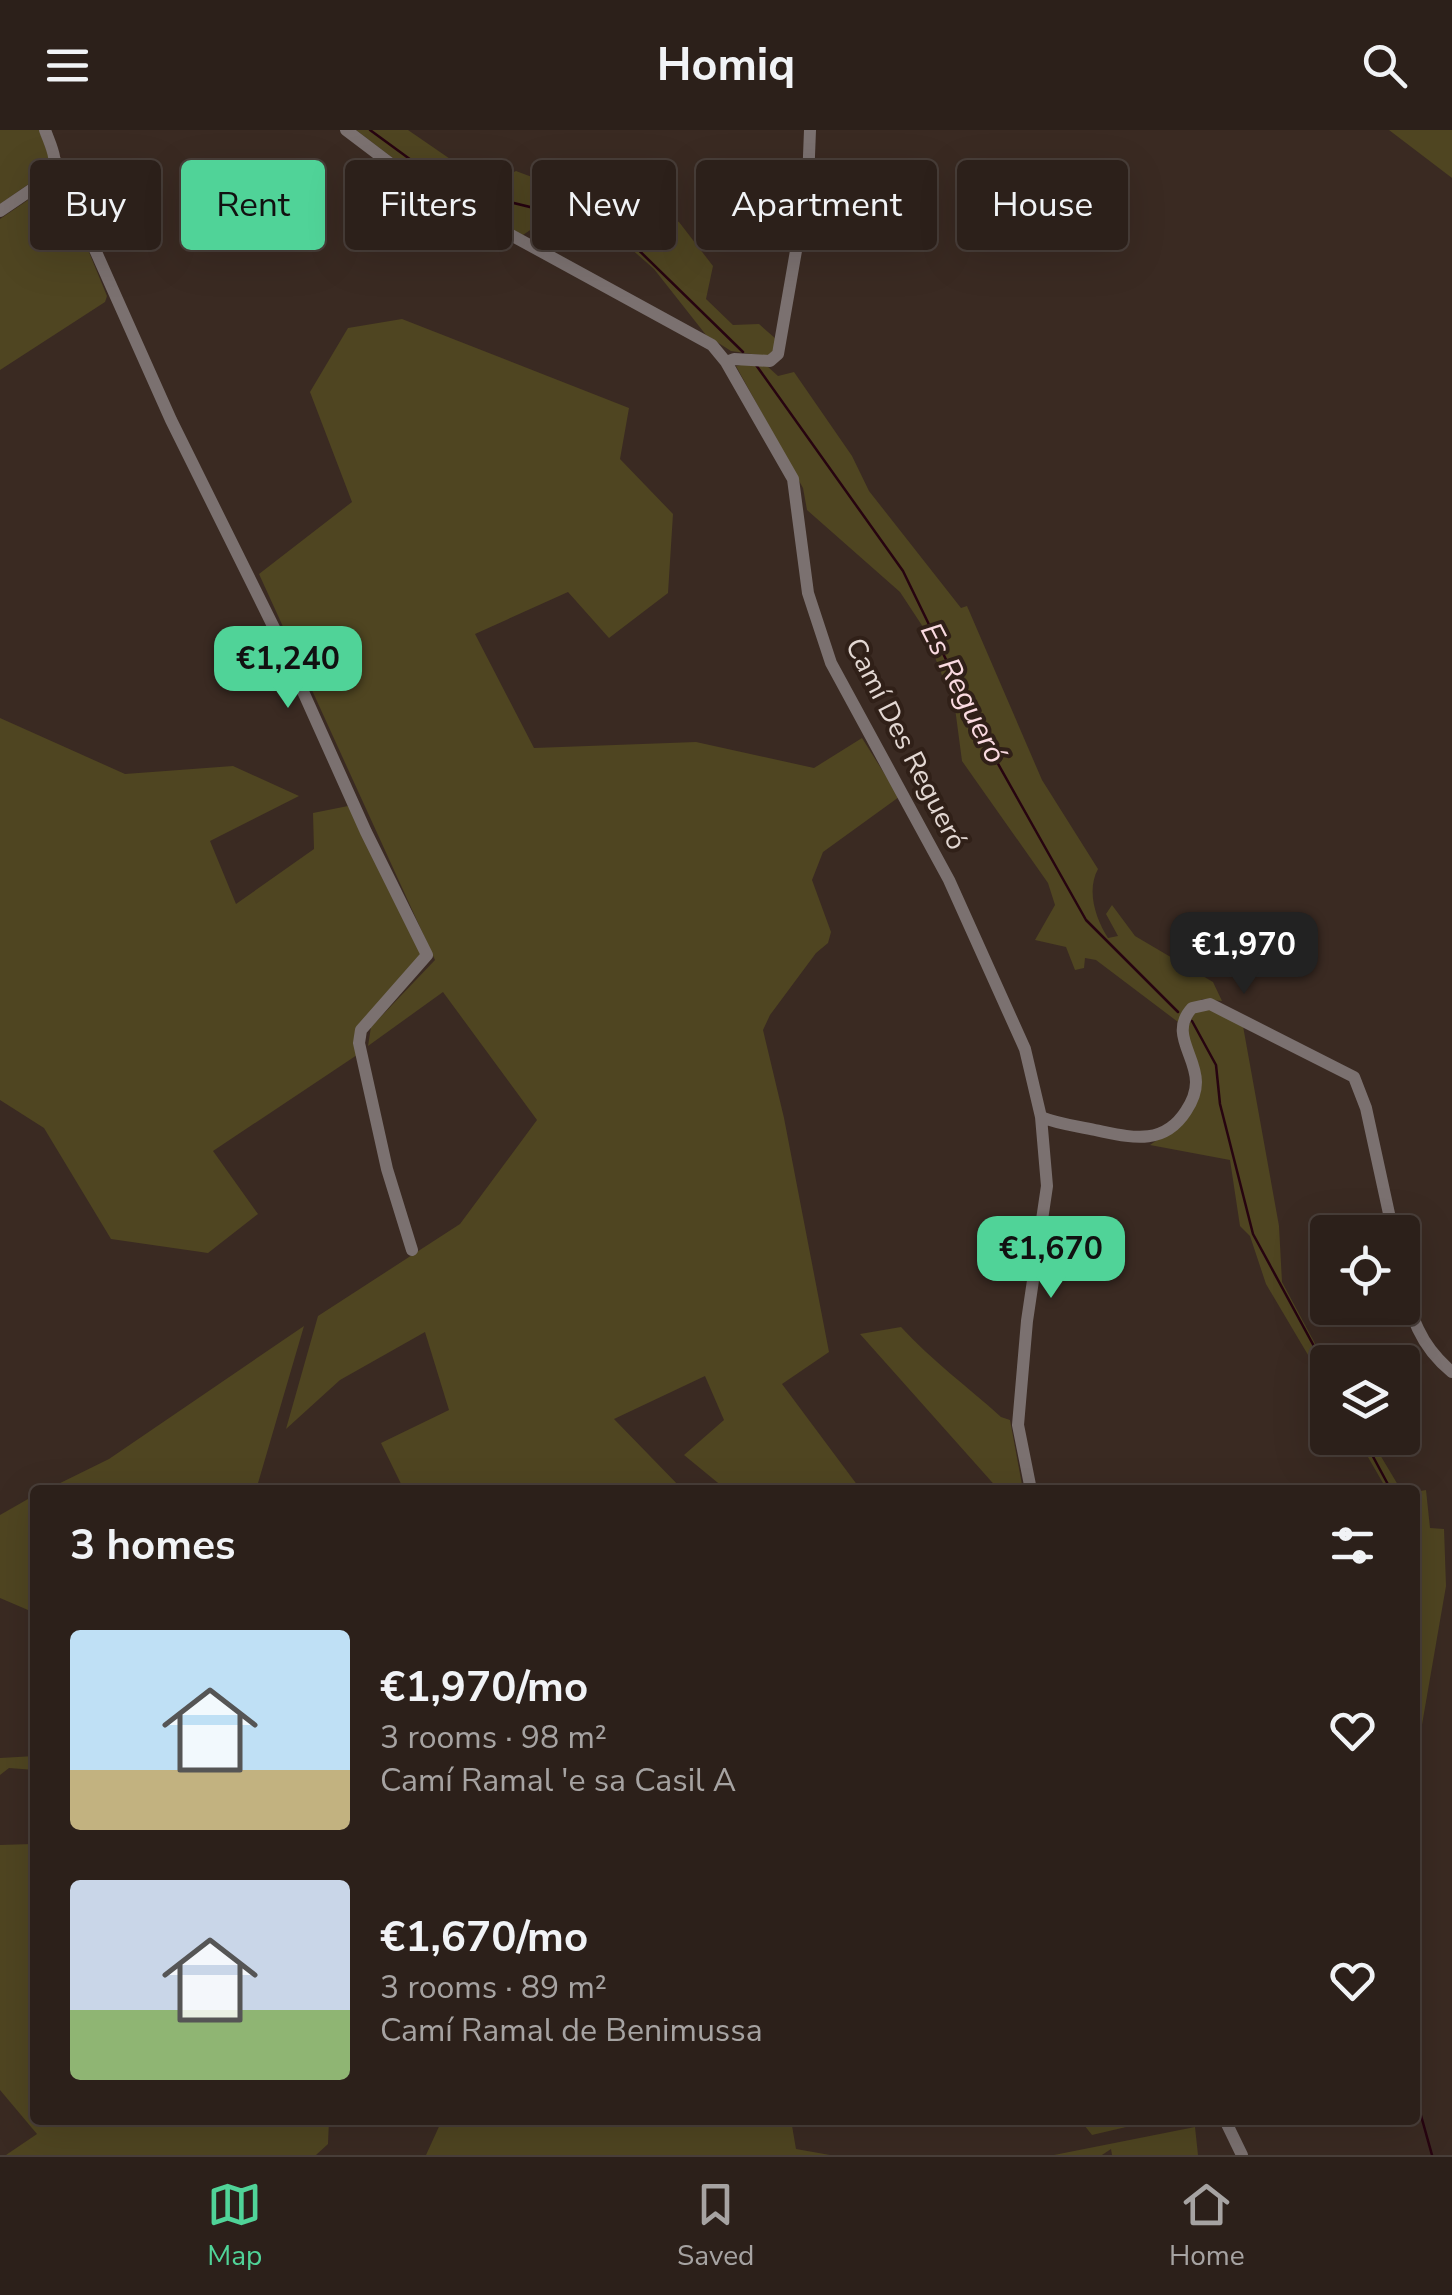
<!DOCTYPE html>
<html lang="en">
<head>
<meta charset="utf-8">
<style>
  :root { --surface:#2c201a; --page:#342823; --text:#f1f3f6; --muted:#a6a3a2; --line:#483e39; --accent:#50d398 }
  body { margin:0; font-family:"Nunito Sans",sans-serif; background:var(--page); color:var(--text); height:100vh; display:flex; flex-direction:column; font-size:38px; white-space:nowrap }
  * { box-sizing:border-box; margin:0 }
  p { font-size:32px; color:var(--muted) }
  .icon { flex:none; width:55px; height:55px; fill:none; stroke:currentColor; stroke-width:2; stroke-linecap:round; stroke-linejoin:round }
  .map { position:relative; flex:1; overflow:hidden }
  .drawer { position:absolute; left:30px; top:1355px; width:1390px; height:640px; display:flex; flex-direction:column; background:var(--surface); border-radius:10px; box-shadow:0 10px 40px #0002,0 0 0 2px var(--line) }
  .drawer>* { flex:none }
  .banner { position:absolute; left:30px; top:30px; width:1392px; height:90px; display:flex; gap:20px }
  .fabs { position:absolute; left:1310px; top:1085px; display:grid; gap:20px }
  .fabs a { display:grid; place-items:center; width:110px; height:110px; border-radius:10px; background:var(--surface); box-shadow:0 10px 40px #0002,0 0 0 2px var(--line); font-size:50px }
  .price { position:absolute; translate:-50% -85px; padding:0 22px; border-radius:20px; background:var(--accent); color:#111; font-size:32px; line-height:65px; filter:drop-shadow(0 2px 5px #0008) }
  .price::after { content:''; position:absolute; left:50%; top:60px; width:30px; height:22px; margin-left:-15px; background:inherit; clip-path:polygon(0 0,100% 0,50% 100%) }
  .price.on { background:#222; color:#fff }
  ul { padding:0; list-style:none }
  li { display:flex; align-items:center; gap:30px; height:250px; padding:0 40px }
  li span { display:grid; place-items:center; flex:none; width:280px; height:200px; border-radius:10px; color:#555 }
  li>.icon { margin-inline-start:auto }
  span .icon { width:120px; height:120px; fill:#fffc; stroke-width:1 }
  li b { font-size:42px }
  h2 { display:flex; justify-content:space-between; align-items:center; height:120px; padding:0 40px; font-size:42px }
  .chip { padding:0 35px; border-radius:10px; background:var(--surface); box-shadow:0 10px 40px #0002,0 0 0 2px var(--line); font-size:35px; line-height:90px }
  .chip.on { background:var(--accent); color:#111 }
  header { display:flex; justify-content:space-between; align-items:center; height:130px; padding:0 40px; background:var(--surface); font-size:45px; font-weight:700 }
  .menu { display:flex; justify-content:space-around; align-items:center; height:140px; border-top:2px solid var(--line); background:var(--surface); font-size:28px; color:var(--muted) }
  .menu a { display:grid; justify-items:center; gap:5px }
  .menu .on { color:var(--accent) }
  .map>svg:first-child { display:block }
  .green { fill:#4f4521 }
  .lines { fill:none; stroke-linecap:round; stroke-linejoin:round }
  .stream { stroke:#270410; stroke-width:2.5 }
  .minor { stroke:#7b7170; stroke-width:12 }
  .labels { text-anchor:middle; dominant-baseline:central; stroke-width:8; stroke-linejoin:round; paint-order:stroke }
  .street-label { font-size:28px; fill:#e3d8d3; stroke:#302018 }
  .water-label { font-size:30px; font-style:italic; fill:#fadae1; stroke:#302018 }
</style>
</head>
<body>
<header><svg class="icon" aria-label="menu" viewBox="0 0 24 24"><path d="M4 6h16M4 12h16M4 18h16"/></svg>Homiq<svg class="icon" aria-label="search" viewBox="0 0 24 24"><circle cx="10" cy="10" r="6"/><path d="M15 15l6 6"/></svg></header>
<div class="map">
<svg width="1452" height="2025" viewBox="0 0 1452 2025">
  <rect width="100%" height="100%" fill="#3a2a22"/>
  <path class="green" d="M0 0H39L53 37 0 74Z
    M356 0H408L488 55 516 41 561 58 603 44 616 64 679 92 713 136 706 169 733 195 759 194 776 209 773 222 766 226 731 221 706 205 654 139 612 102 549 87 523 105 435 60Z
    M1389 0H1452V48Z
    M59 49 107 166 105 172 0 240V89Z
    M402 189 629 278 620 329 673 384 668 463 609 508 568 462 475 504 534 618 696 612 814 638 862 608 899 667 823 722 812 750 831 802 828 813 816 823 770 885 763 900 784 988 829 1222 782 1254 861 1360H722L723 1357 684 1325 724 1290 705 1246 614 1289 683 1360H404L381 1313 449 1280 425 1202 340 1250 286 1299 318 1186 460 1094 537 990 443 862 368 916 371 897 435 830 259 444 352 372 310 262 348 198Z
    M746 234 767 236 778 246 794 242 852 326 869 361 961 478 967 476 1042 650 1098 739C1086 761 1096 789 1108 808L1118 806 1106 784 1112 775 1135 806 1213 852 1222 871 1202 869 1178 892 1096 830 1085 828 1084 838 1075 840 1066 817 1035 810 1055 775 1048 753 962 631 955 578 923 497 900 462 807 380 803 358 736 236Z
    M0 588 125 644 233 636 299 666 210 711 236 774 314 719 313 683 348 676 421 816 419 831 355 900 357 925 213 1021 258 1084 208 1123 111 1109 44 998 0 970Z
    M1203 878 1220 882 1243 896 1279 1096 1282 1152 1327 1236V1257L1266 1154 1250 1106 1240 1096 1230 1030 1150 1015 1184 991 1193 978 1187 899 1195 882Z
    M304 1196 256 1360H46L109 1329Z
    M901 1197C931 1230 968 1257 1001 1287L1010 1290 1023 1360H999L860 1204Z
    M1357 1308H1370L1401 1360H1387Z
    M1426 1360 1430 1398 1444 1399 1446 1456 1415 1635V1362Z
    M35 1365V1483L0 1468V1385Z
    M35 1626V1640L9 1638 0 1645V1628Z
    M35 1685V1990H329L328 2014 316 2025H6L37 2004 0 1960V1715L32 1714Z
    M442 1990H791L796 2019 830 2025H426Z
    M1080 1990H1156L1092 2005Z
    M1195 1997 1198 2025H1112L1111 2019 1102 2025H1054Z"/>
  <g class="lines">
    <path class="stream" d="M370 0 448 57 616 98 743 222
      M756 235 903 441 988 616 1086 790 1178 882
      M1192 891 1216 935 1220 974 1253 1104 1328 1242
      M1363 1308 1391 1360
      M1415 1964 1432 2025"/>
    <path class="minor" d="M346 0 416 53 712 215 726 232 793 349 808 463 831 533 949 750 1025 919 1041 987 1047 1056 1027 1191 1018 1295 1031 1360
      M55 30 171 290 279 508 366 702 427 825 361 900 359 913 387 1039 412 1120
      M0 81 50 47C60 31 51 17 45 0
      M726 232 734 229 770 231 778 224 808 52 810 0
      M1041 987C1058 994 1077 996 1095 1000 1130 1007 1163 1017 1186 981 1192 972 1196 963 1196 952 1196 925 1169 903 1192 878L1210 874 1354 947 1366 978 1393 1102
      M1402 1146C1411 1186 1419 1215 1452 1242
      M1225 1990 1242 2025"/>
  </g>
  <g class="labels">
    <g class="street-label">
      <text transform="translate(906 614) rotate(63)">Camí Des Regueró</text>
    </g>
    <g class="water-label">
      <text transform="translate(963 563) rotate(63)">Es Regueró</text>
    </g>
  </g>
</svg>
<div class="fabs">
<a><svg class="icon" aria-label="locate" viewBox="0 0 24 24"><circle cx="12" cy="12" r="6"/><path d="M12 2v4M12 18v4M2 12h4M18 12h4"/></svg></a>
<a><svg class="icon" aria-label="layers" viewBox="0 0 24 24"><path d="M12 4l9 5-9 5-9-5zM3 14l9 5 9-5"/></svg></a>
</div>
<b class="price" style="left:288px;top:581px">€1,240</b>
<b class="price on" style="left:1244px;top:867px">€1,970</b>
<b class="price" style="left:1051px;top:1171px">€1,670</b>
<div class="banner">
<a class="chip">Buy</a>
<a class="chip on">Rent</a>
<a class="chip">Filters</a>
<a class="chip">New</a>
<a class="chip">Apartment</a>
<a class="chip">House</a>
</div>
<section class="drawer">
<h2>3 homes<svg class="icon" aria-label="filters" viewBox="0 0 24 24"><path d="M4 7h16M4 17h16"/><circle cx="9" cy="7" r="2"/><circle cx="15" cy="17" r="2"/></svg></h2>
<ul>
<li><span style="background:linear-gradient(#bfe0f5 70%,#c2b280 0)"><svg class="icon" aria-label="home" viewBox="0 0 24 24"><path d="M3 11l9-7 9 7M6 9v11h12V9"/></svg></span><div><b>€1,970/mo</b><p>3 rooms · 98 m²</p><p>Camí Ramal 'e sa Casil A</p></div><svg class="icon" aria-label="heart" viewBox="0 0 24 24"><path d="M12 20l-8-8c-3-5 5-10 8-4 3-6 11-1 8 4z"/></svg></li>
<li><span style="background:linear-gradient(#c9d6e8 65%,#8fb573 0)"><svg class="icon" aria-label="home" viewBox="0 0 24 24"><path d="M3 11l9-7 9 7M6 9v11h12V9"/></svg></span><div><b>€1,670/mo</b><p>3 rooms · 89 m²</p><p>Camí Ramal de Benimussa</p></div><svg class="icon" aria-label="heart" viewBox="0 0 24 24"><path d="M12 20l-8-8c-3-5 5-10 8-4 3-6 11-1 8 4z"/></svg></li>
</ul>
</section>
</div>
<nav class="menu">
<a class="on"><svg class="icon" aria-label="map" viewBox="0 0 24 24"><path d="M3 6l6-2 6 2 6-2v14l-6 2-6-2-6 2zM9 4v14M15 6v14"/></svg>Map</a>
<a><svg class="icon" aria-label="saved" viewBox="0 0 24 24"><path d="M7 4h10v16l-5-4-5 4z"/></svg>Saved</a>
<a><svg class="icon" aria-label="home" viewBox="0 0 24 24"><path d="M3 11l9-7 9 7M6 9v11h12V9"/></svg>Home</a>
</nav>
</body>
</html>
